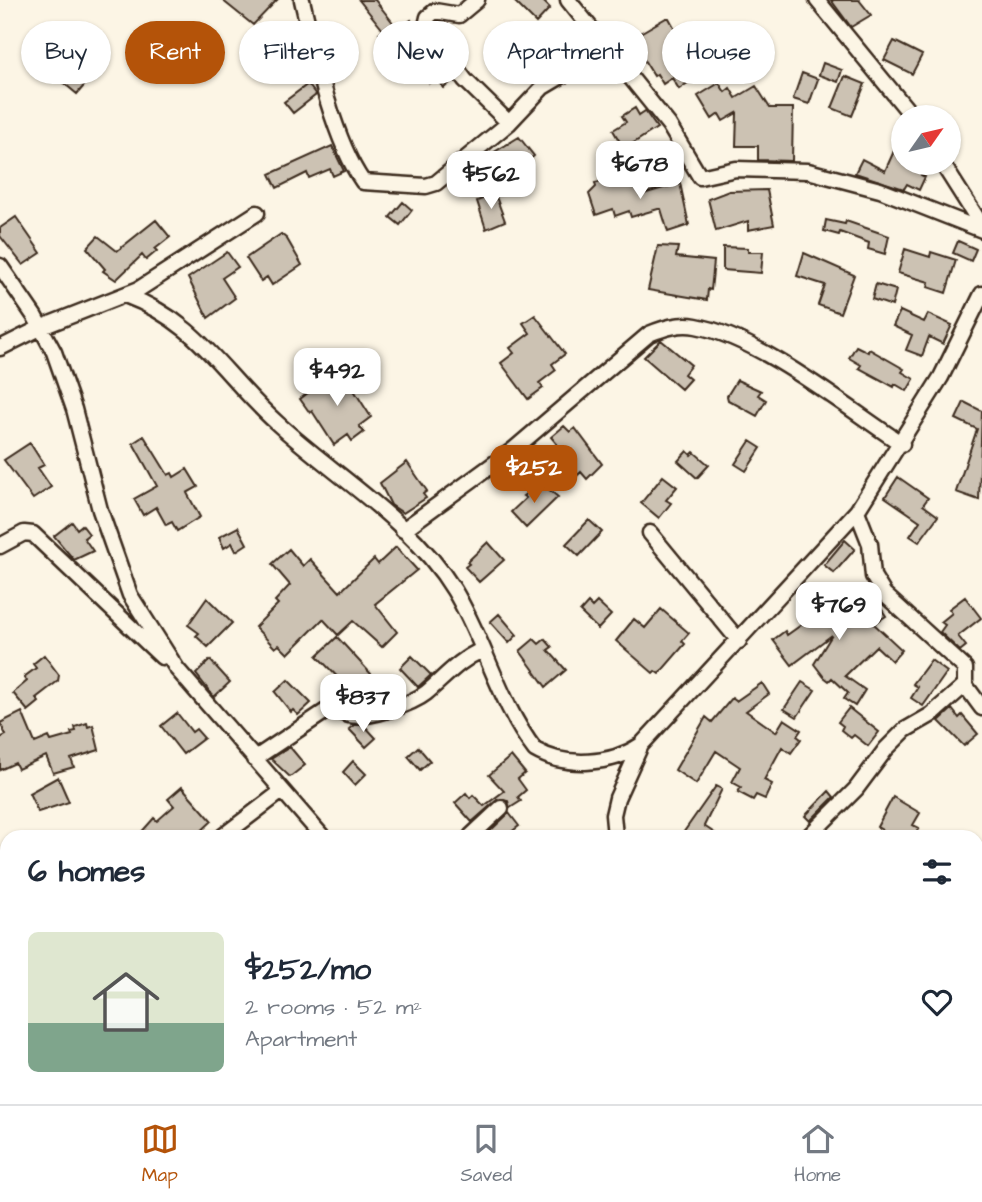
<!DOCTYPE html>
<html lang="en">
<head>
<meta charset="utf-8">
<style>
  :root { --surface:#fff; --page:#f2f2f3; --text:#1f2937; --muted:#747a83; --line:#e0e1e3; --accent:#b45309 }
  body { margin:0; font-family:"Architects Daughter",sans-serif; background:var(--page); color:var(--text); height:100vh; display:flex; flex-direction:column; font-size:26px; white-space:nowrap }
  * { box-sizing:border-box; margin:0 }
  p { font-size:23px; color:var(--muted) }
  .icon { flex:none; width:38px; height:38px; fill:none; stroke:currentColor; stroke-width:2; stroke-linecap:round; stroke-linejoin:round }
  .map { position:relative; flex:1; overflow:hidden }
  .drawer { position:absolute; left:0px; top:830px; width:984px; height:275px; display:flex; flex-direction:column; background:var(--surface); border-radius:21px 21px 0 0; box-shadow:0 2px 5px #0004 }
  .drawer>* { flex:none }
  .guide { position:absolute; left:21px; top:21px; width:942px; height:63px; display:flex; gap:14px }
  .needle { width:46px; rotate:56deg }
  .buttons { position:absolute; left:891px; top:105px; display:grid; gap:14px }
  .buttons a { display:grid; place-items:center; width:70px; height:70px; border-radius:50%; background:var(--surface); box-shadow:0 2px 5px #0004; font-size:35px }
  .price { position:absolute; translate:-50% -60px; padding:0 16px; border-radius:14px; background:#fff; color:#222; font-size:23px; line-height:46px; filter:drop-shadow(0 2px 4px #0008) }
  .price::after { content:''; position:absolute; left:50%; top:42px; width:21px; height:16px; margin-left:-10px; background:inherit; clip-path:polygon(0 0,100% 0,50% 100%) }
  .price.selected { background:var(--accent); color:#fff }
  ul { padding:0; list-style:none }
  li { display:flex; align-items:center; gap:21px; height:175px; padding:0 28px }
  li span { display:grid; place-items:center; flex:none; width:196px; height:140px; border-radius:10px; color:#555 }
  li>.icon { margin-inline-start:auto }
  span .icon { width:84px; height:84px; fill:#fffc; stroke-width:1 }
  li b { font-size:30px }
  h2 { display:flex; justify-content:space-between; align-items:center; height:84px; padding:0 28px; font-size:30px }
  .chip { padding:0 24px; border-radius:32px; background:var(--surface); box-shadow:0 2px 5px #0004; font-size:24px; line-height:63px }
  .chip.selected { background:var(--accent); color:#fff }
  .menu { display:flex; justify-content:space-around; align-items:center; height:98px; border-top:2px solid var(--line); background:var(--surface); font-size:19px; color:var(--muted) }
  .menu a { display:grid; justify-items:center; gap:4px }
  .menu .selected { color:var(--accent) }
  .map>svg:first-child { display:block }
  .building { fill:#ccc2b3; stroke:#3b2a1e; stroke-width:2 }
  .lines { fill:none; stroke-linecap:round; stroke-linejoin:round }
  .street-casing { stroke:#3b2a1e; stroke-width:19 }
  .street { stroke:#fcf5e5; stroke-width:14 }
</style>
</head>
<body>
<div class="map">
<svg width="982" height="1104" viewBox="0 0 982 1104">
  <rect width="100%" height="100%" fill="#fcf5e5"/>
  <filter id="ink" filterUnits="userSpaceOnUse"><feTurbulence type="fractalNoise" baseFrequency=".0143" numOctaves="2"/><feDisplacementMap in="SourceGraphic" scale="14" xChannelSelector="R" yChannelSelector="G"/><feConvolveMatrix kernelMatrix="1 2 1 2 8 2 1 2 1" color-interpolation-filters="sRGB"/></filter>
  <g filter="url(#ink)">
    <path class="building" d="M222 0H277L253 25Z
      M359 0H375L398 29 411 20 434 66 440 62 453 80 444 88 436 77 429 83 403 38 388 47 379 33 383 30Z
      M513 0H542L550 8 536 23Z
      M831 0H859L871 15 851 27Z
      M666 18H669L687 50 699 42 707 56 683 71 689 82 679 89 672 78 663 84 657 74 654 76 639 52 643 49 635 36Z
      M291 29 300 39 286 51 277 41Z
      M568 34 582 52 560 64 548 49Z
      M894 41 922 55 912 74 884 60Z
      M81 63 94 74 77 94 60 80 68 71 72 74Z
      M823 63 842 70 838 82 819 75Z
      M802 73 818 79 809 104 793 99Z
      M845 76 865 84 852 116 832 108Z
      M719 83 725 92 730 88 736 98 756 86 770 108H793L792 161 758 160V146H736L737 113 723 121 719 114 712 119 698 96Z
      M308 84 316 95 293 113 284 102Z
      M635 108 639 115 645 111 657 128 624 149 613 130 626 122 622 116Z
      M519 137 534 156 500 187 485 169 494 163 488 156Z
      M332 146 344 171 333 176 330 169 309 178 307 173 277 188 270 174Z
      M894 151 903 156V163L925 166 921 175 925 177 919 190 907 184 904 189 855 173 862 159 885 171Z
      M633 175 640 195 680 183 689 225 668 232 661 209H658L631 217 629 211 615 216 613 209 596 215 589 194 596 187 595 183Z
      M767 190 774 225 748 230V221L716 231 708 199 729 191Z
      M495 194 505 221 486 229 477 201Z
      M403 202 412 210 400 225 390 217Z
      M16 217 41 253 23 265 0 236V228Z
      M156 220 170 237 155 249 157 251 146 260 142 255 116 280 103 271 105 269 87 248 98 236 117 251Z
      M826 220 845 224 846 221 889 236 885 254 868 249 869 243 840 232 839 235 824 231Z
      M281 234 287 239 302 265 272 285 267 277 261 281 246 258Z
      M958 241 976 249 971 261 953 253Z
      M658 246 678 247 676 257 714 261 711 290 708 289 707 300 648 290Z
      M723 247 748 248V252H763L761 273 723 270Z
      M905 249 930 257 931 252 956 260 946 293 928 287 929 282 898 273Z
      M227 252 238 267 222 278 235 298 208 318 188 278Z
      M804 253 854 275 840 313 818 305 825 285 797 276Z
      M876 284 896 290 892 306 872 299Z
      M900 311 924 322 928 314 952 325 943 344 929 337 922 356 906 350 912 335 893 326Z
      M535 315 565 354 552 364 556 370 539 383 543 388 528 399 501 363 514 353 510 348 530 333 523 323Z
      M661 340 691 365 684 374 690 379 681 389 644 357Z
      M856 346 868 352 869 349 904 369 902 372 914 379 907 391 895 384 894 387 859 368 861 365 849 358Z
      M333 369 346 387 350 384 371 417 359 426 364 432 352 441 348 435 334 445 312 411 310 413 300 399 324 381 322 377Z
      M737 380 761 391 758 395 766 400 757 416 728 400 727 396Z
      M964 402 982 411 979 500 956 492 977 429 956 419Z
      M564 426 570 432 575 428 602 464 587 479 581 472 578 475 565 460 561 463 550 450 557 444 551 437Z
      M144 436 168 475 172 473 174 477 187 469 198 487 187 493 200 517 177 531 172 522 166 525 156 507 143 515 134 499 157 486 133 443Z
      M750 441 761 448 746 471 735 464Z
      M30 443 44 465 38 468 51 487 33 499 4 460Z
      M687 451 691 455 694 452 709 465 697 478 678 461Z
      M407 462 427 491 423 494 426 498 403 513 391 505 380 483Z
      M663 476 677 487 666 500 671 503 659 518 641 503Z
      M898 477 928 498 923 505 938 516 919 542 910 536 920 521 885 497Z
      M541 483 558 497 526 528 511 512 526 498 523 496Z
      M589 520 602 532 579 556 566 544Z
      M72 522 77 529 82 525 89 534 84 538 93 551 74 560 54 536Z
      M238 527 247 544 236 551 232 543 224 548 219 537Z
      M845 540 855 549 834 573 824 565Z
      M488 542 504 560 479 582 465 567 469 564 467 562Z
      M396 547 417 570 375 604 397 632 382 647 353 621 338 635 323 619 288 654 279 645 275 648 255 627 278 604 275 601 290 585 272 564 289 549 303 566 310 559 340 592 374 559 378 564Z
      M839 592 857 615 877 602 886 616 874 624 902 650 892 661 876 646 845 676 865 690 855 706 844 699 848 693 832 678 829 681 824 677 814 664 832 635 792 665 773 640 785 631 787 635 822 610 819 607Z
      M965 597 981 618 958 636 966 646 960 651 940 632 945 625 941 622 952 613 949 609Z
      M207 598 232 623 208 647 196 636 199 633 188 625Z
      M597 602 611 615 598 629 580 612 588 603 592 607Z
      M661 609 689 633 682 641 685 644 659 674 655 671 653 673 616 641 634 619 645 628Z
      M499 614 517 635 509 643 490 622Z
      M337 637 372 675 353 693 317 656Z
      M534 639 539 644 545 639 552 647 548 650 566 670 546 687 520 651Z
      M44 655 59 675 58 681 36 698 39 702 28 711 13 693 27 681 24 677 36 668 33 664Z
      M412 656 431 675 418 687 400 668Z
      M210 660 230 682 214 697 196 674Z
      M931 660 947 672 923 706 911 698 918 687 913 684Z
      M288 680 311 703 298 715 293 710 291 712 275 692Z
      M802 682 815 690 797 717 784 709Z
      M762 683 769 694 746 711 776 732 784 719 801 730 797 736 801 739 791 753 782 747 764 780 772 784 765 799 756 795 753 800 738 792 741 787 732 782 740 767 716 751 696 784 675 770 706 717 712 722 732 698 736 701Z
      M849 708 879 732 868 746 854 735 851 738 841 730 843 726 838 722Z
      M952 709 959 718 962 715 978 734 964 746 939 721Z
      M22 712 35 743 49 737 51 741 72 735 71 732 76 731 75 727 87 723 88 727 93 725 99 750 71 759 74 767 53 773 46 756 18 769 15 763 0 770V738L6 735 0 723Z
      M177 713 192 732 196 729 204 738 183 754 161 726Z
      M354 725H364L376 738 366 747 349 729Z
      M290 747 305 765 290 777 271 759Z
      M418 747 430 761 420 770 408 756Z
      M511 756 525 773 518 779 526 790 518 797 521 801 510 808 508 801 498 799 472 822 455 803 466 793 470 798 473 795 484 806 504 791 489 775Z
      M353 761 366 774 355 785 343 772Z
      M58 777 69 802 38 812 29 793Z
      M716 786 722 789 704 826 719 836H681Z
      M182 787 212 821 196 836H138L154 818 157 821 174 806 168 799Z
      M829 791 834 797 810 821 805 816Z
      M893 797 920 813 913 825 919 828 914 836H879L882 830 877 827Z
      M509 813 519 826 506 836H491L488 833Z"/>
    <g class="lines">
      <defs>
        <path id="street" d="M302 0C314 52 333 140 363 182L426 186 436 183 509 123 543 87 607 49
          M477 0 459 15 435 11 428 17 426 26 465 80 509 123
          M568 0 669 125 700 177 736 169 808 171 880 190 982 230
          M817 0 913 117
          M942 163 982 226
          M0 266 35 317 54 352 74 409 100 510 130 595 177 669 322 836
          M125 295C200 323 221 373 277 423 336 477 411 520 454 590 485 641 499 703 535 750 566 768 611 765 641 745
          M0 348 42 327 139 289 257 213
          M857 511 870 544 873 576 884 594 965 668V685L982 708
          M403 530 513 450 649 334C664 328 679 323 696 326 759 337 846 407 902 444
          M650 533 739 641
          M0 546 24 533 33 534 162 657
          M254 759 329 709C338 709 342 714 349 715 368 719 412 704 426 693 445 677 459 660 482 650
          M223 836 282 791
          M471 836 501 808
          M615 836 613 815 617 798 641 745 857 511 941 377 982 294
          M809 836 856 789 886 749 905 730 931 715 965 685
          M453 1097 456 1104
          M515 1104 523 1097"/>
      </defs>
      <use href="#street" class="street-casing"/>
      <use href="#street" class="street"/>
    </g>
  </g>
</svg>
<div class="buttons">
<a><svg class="needle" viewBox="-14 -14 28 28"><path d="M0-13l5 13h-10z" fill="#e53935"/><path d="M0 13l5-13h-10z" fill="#747a83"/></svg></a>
</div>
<b class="price" style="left:640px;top:201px">$678</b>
<b class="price" style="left:491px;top:211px">$562</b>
<b class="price" style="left:337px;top:408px">$492</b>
<b class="price selected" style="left:534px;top:505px">$252</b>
<b class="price" style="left:839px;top:642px">$769</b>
<b class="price" style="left:363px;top:734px">$837</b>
<div class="guide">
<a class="chip">Buy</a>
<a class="chip selected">Rent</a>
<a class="chip">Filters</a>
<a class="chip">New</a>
<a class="chip">Apartment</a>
<a class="chip">House</a>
</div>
<section class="drawer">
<h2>6 homes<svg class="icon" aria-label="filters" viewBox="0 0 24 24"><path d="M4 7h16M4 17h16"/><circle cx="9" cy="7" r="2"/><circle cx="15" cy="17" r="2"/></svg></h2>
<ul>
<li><span style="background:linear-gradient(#dfe7d0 65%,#7fa58c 0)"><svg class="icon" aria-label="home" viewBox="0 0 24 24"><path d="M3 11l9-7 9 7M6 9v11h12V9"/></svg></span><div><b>$252/mo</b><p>2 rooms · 52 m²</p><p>Apartment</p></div><svg class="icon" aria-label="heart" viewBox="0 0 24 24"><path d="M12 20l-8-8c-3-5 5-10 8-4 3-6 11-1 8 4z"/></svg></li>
</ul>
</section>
</div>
<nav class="menu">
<a class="selected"><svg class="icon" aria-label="map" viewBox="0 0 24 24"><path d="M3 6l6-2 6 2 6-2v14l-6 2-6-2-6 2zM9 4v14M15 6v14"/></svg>Map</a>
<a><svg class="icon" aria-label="saved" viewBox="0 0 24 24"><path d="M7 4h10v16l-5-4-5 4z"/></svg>Saved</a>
<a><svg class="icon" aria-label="home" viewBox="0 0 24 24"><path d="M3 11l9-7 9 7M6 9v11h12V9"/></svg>Home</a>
</nav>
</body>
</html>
